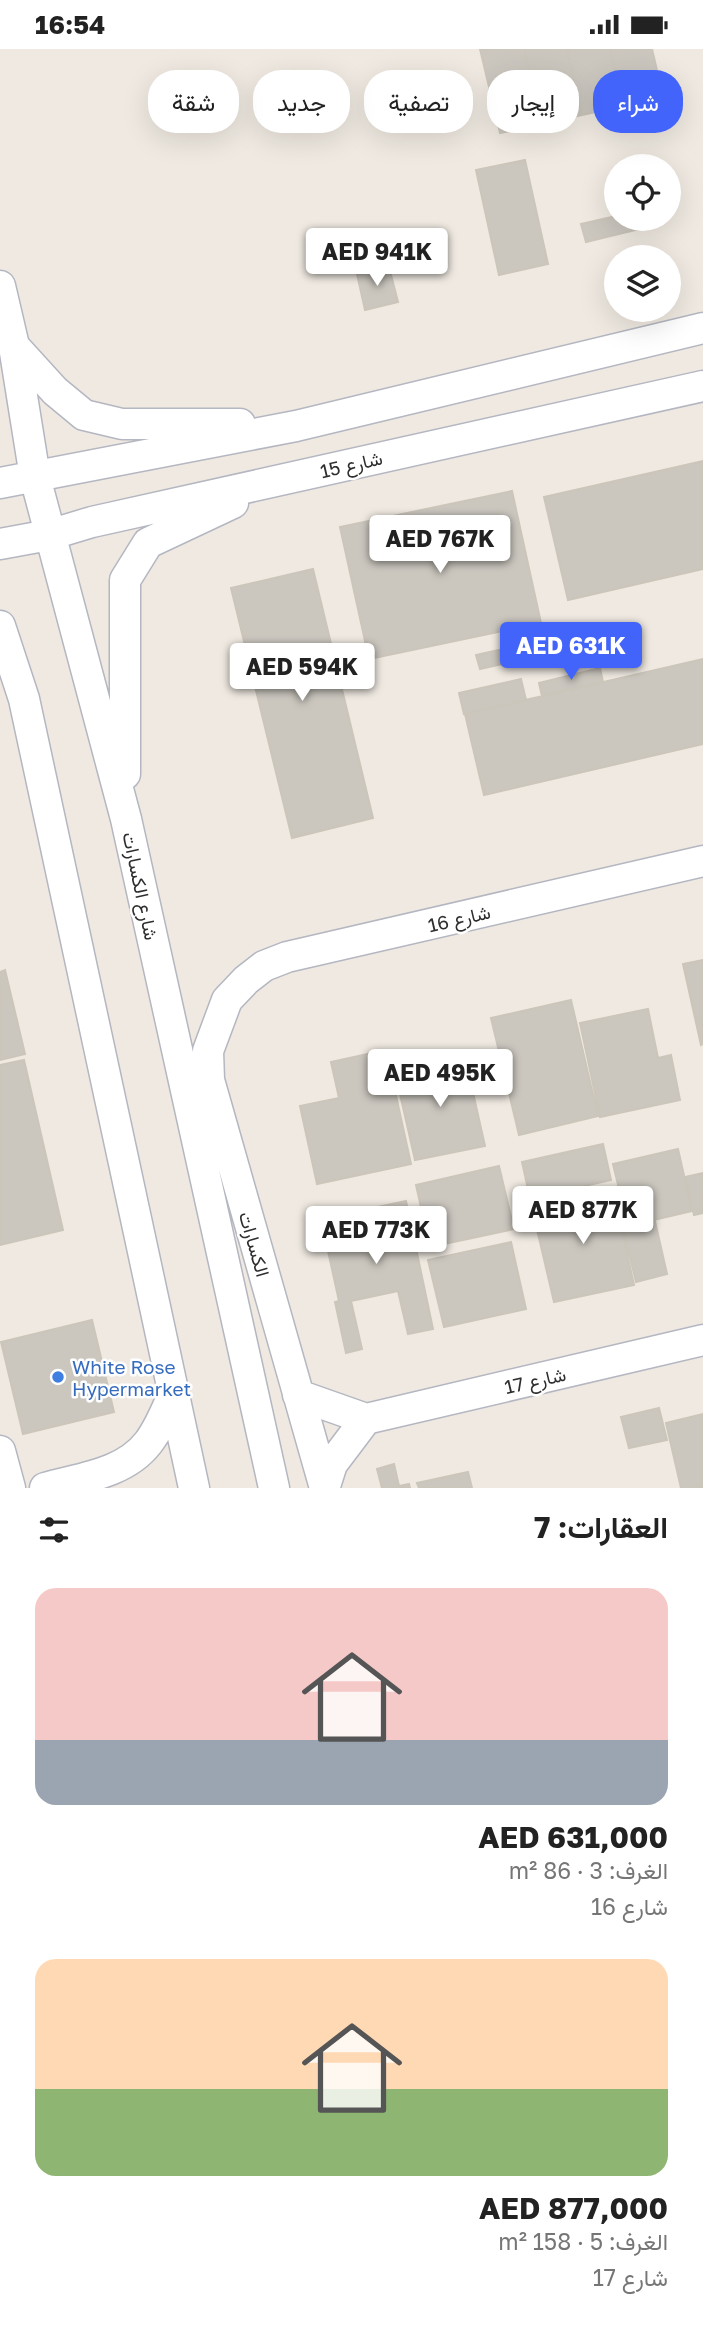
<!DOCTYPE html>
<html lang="ar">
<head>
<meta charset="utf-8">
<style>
  :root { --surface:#fff; --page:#f6f6f6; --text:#222; --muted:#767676; --accent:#4264fb }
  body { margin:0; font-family:"Golos Text",Vazirmatn,sans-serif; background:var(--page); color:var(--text); direction:rtl; height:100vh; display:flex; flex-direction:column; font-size:26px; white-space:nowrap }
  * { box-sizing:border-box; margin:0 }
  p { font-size:23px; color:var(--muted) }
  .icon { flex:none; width:38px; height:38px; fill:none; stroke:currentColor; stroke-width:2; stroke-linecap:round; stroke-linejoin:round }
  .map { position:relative; height:1439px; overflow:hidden; direction:ltr }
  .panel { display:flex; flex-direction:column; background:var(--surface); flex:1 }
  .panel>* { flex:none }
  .hud { position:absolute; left:21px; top:21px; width:662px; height:63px; direction:rtl; display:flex; gap:14px }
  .fabs { position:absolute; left:604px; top:105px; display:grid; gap:14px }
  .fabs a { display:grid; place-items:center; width:77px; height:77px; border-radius:50%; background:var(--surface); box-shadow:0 7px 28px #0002; font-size:35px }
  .price { position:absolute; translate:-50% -60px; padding:0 16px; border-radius:7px; background:#fff; color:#222; font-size:23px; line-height:46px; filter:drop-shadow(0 2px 4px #0008) }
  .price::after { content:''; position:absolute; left:50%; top:42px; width:21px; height:16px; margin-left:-10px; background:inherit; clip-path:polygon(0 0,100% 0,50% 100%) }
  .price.current { background:var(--accent); color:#fff }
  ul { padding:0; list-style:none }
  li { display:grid; align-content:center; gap:14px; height:371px; padding:0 35px }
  li span { display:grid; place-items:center; height:217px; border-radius:21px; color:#555 }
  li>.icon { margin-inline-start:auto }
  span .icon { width:126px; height:126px; fill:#fffc; stroke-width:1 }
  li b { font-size:30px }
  h2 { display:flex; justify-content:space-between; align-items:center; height:84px; padding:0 35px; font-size:30px }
  .pill { padding:0 24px; border-radius:28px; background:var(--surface); box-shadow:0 7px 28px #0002; font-size:24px; line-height:63px }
  .pill.current { background:var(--accent); color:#fff }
  .status { display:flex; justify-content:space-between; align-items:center; height:49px; padding:0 35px; background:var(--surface); direction:ltr }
  .status svg { height:19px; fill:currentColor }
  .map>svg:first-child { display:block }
  .building { fill:#cbc7bf; stroke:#cbc5ba; stroke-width:2 }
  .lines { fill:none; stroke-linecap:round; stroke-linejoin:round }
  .minor-casing { stroke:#b4b7c1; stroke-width:33 }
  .minor { stroke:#fff; stroke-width:30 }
  .shop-dot { fill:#3f7fe0; stroke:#fff; stroke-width:2.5 }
  .labels { text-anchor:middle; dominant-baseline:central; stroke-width:5; stroke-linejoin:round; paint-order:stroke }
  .street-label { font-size:19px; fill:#2e2e2e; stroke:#fff }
  .shop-label { font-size:19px; fill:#366cbe; stroke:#fff; text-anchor:start }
</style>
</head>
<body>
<div class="status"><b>16:54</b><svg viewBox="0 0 49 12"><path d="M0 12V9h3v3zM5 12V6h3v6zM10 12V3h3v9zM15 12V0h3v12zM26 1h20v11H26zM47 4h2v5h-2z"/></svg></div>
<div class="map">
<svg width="703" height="1439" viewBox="0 0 703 1439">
  <rect width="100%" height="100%" fill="#efe9e1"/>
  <path class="building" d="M480 0H524L542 75 500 84Z
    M524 0H567L582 66 542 75Z
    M567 0H610L623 57 582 66Z
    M610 0H652L663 47 623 57Z
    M525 111 548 215 499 226 476 121Z
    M616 167V170H659L660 175 586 193 581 175Z
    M389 218 398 253 365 261 357 225Z
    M703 412V520L568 551 544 448Z
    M512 442 541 574 369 610 340 478Z
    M313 520 373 769 292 789 231 539Z
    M517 597 520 611 480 620 476 606Z
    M703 610V695L484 746 465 665Z
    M600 619 603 633 542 647 539 634Z
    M521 630 526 651 464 665 459 644Z
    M703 911V995L701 996 683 915Z
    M5 921 25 1005 0 1011V923Z
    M571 951 598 1067 519 1086 491 969Z
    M648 960 658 1009 671 1006 680 1051 600 1068 580 974Z
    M386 1001 411 1115 317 1135 300 1057 339 1049 331 1013Z
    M465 1008 485 1097 415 1111 395 1023Z
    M24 1011 63 1181 0 1196V1016Z
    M603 1095 611 1131 530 1149 522 1113Z
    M678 1100 692 1162 628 1177 613 1115Z
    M499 1117 514 1180 430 1198 416 1136Z
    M703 1124V1164L694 1166 685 1128Z
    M613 1141 634 1236 554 1253 532 1159Z
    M406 1152 433 1280 408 1285 398 1242 351 1252 362 1300 346 1304 335 1253 339 1252 321 1170Z
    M655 1172 667 1225 636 1233 623 1179Z
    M511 1193 526 1260 444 1278 428 1211Z
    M92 1271 114 1363 23 1385 1 1293Z
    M659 1359 667 1391 629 1399 621 1368Z
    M703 1365V1439H681L666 1374Z
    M394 1415 399 1437 409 1435 410 1439H382L377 1420Z
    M468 1423 472 1439H419L417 1434Z"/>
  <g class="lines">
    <defs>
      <path id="minor" d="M0 237 14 297 35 428 126 770 274 1439
        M14 297 55 342 84 366 122 375H240
        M0 434 296 377 703 279
        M0 495 49 486 92 473 703 337
        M0 577 24 650 194 1439
        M125 725V531L148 494 233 454
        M298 1346 366 1370 703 1291
        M0 1402 10 1439
        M325 1437 332 1415 366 1370
        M45 1439C80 1429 124 1425 148 1394 159 1380 166 1362 173 1346
        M325 1439 209 1031 208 1002 227 951 246 931 264 917 287 908 703 812"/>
    </defs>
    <use href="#minor" class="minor-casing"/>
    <use href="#minor" class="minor"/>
  </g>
  <circle class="shop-dot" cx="58" cy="1328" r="7"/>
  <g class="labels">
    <g class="street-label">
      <text transform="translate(351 415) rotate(-13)">شارع 15</text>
      <text transform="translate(141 837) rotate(78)">شارع الكسارات</text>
      <text transform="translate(459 869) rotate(-13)">شارع 16</text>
      <text transform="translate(255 1195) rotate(74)">الكسارات</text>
      <text transform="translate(535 1331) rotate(-13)">شارع 17</text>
    </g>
    <g class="shop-label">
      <text x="72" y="1317">White Rose<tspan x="72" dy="22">Hypermarket</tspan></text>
    </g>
  </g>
</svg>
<div class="fabs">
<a><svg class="icon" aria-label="locate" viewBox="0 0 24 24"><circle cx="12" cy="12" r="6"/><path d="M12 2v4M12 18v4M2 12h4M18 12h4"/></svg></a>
<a><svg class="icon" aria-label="layers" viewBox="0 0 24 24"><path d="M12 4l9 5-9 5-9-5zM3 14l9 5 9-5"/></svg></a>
</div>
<b class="price" style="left:377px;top:239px">AED 941K</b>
<b class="price" style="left:440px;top:526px">AED 767K</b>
<b class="price current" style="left:571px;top:633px">AED 631K</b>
<b class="price" style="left:302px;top:654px">AED 594K</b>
<b class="price" style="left:440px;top:1060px">AED 495K</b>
<b class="price" style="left:583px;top:1197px">AED 877K</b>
<b class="price" style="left:376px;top:1217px">AED 773K</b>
<div class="hud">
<a class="pill current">شراء</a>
<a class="pill">إيجار</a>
<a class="pill">تصفية</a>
<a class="pill">جديد</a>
<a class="pill">شقة</a>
</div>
</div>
<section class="panel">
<h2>العقارات: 7<svg class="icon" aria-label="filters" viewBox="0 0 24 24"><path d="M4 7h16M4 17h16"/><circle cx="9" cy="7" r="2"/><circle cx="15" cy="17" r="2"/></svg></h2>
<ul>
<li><span style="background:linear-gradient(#f6c9c9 70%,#9aa5b1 0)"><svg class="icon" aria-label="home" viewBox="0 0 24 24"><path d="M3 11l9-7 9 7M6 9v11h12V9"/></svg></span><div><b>AED 631,000</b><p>الغرف: 3 · 86 m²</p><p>شارع 16</p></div></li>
<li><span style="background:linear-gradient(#ffd9b3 60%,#8fb573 0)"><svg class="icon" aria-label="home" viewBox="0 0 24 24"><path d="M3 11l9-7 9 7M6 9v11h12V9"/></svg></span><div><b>AED 877,000</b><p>الغرف: 5 · 158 m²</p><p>شارع 17</p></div></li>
</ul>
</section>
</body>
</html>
